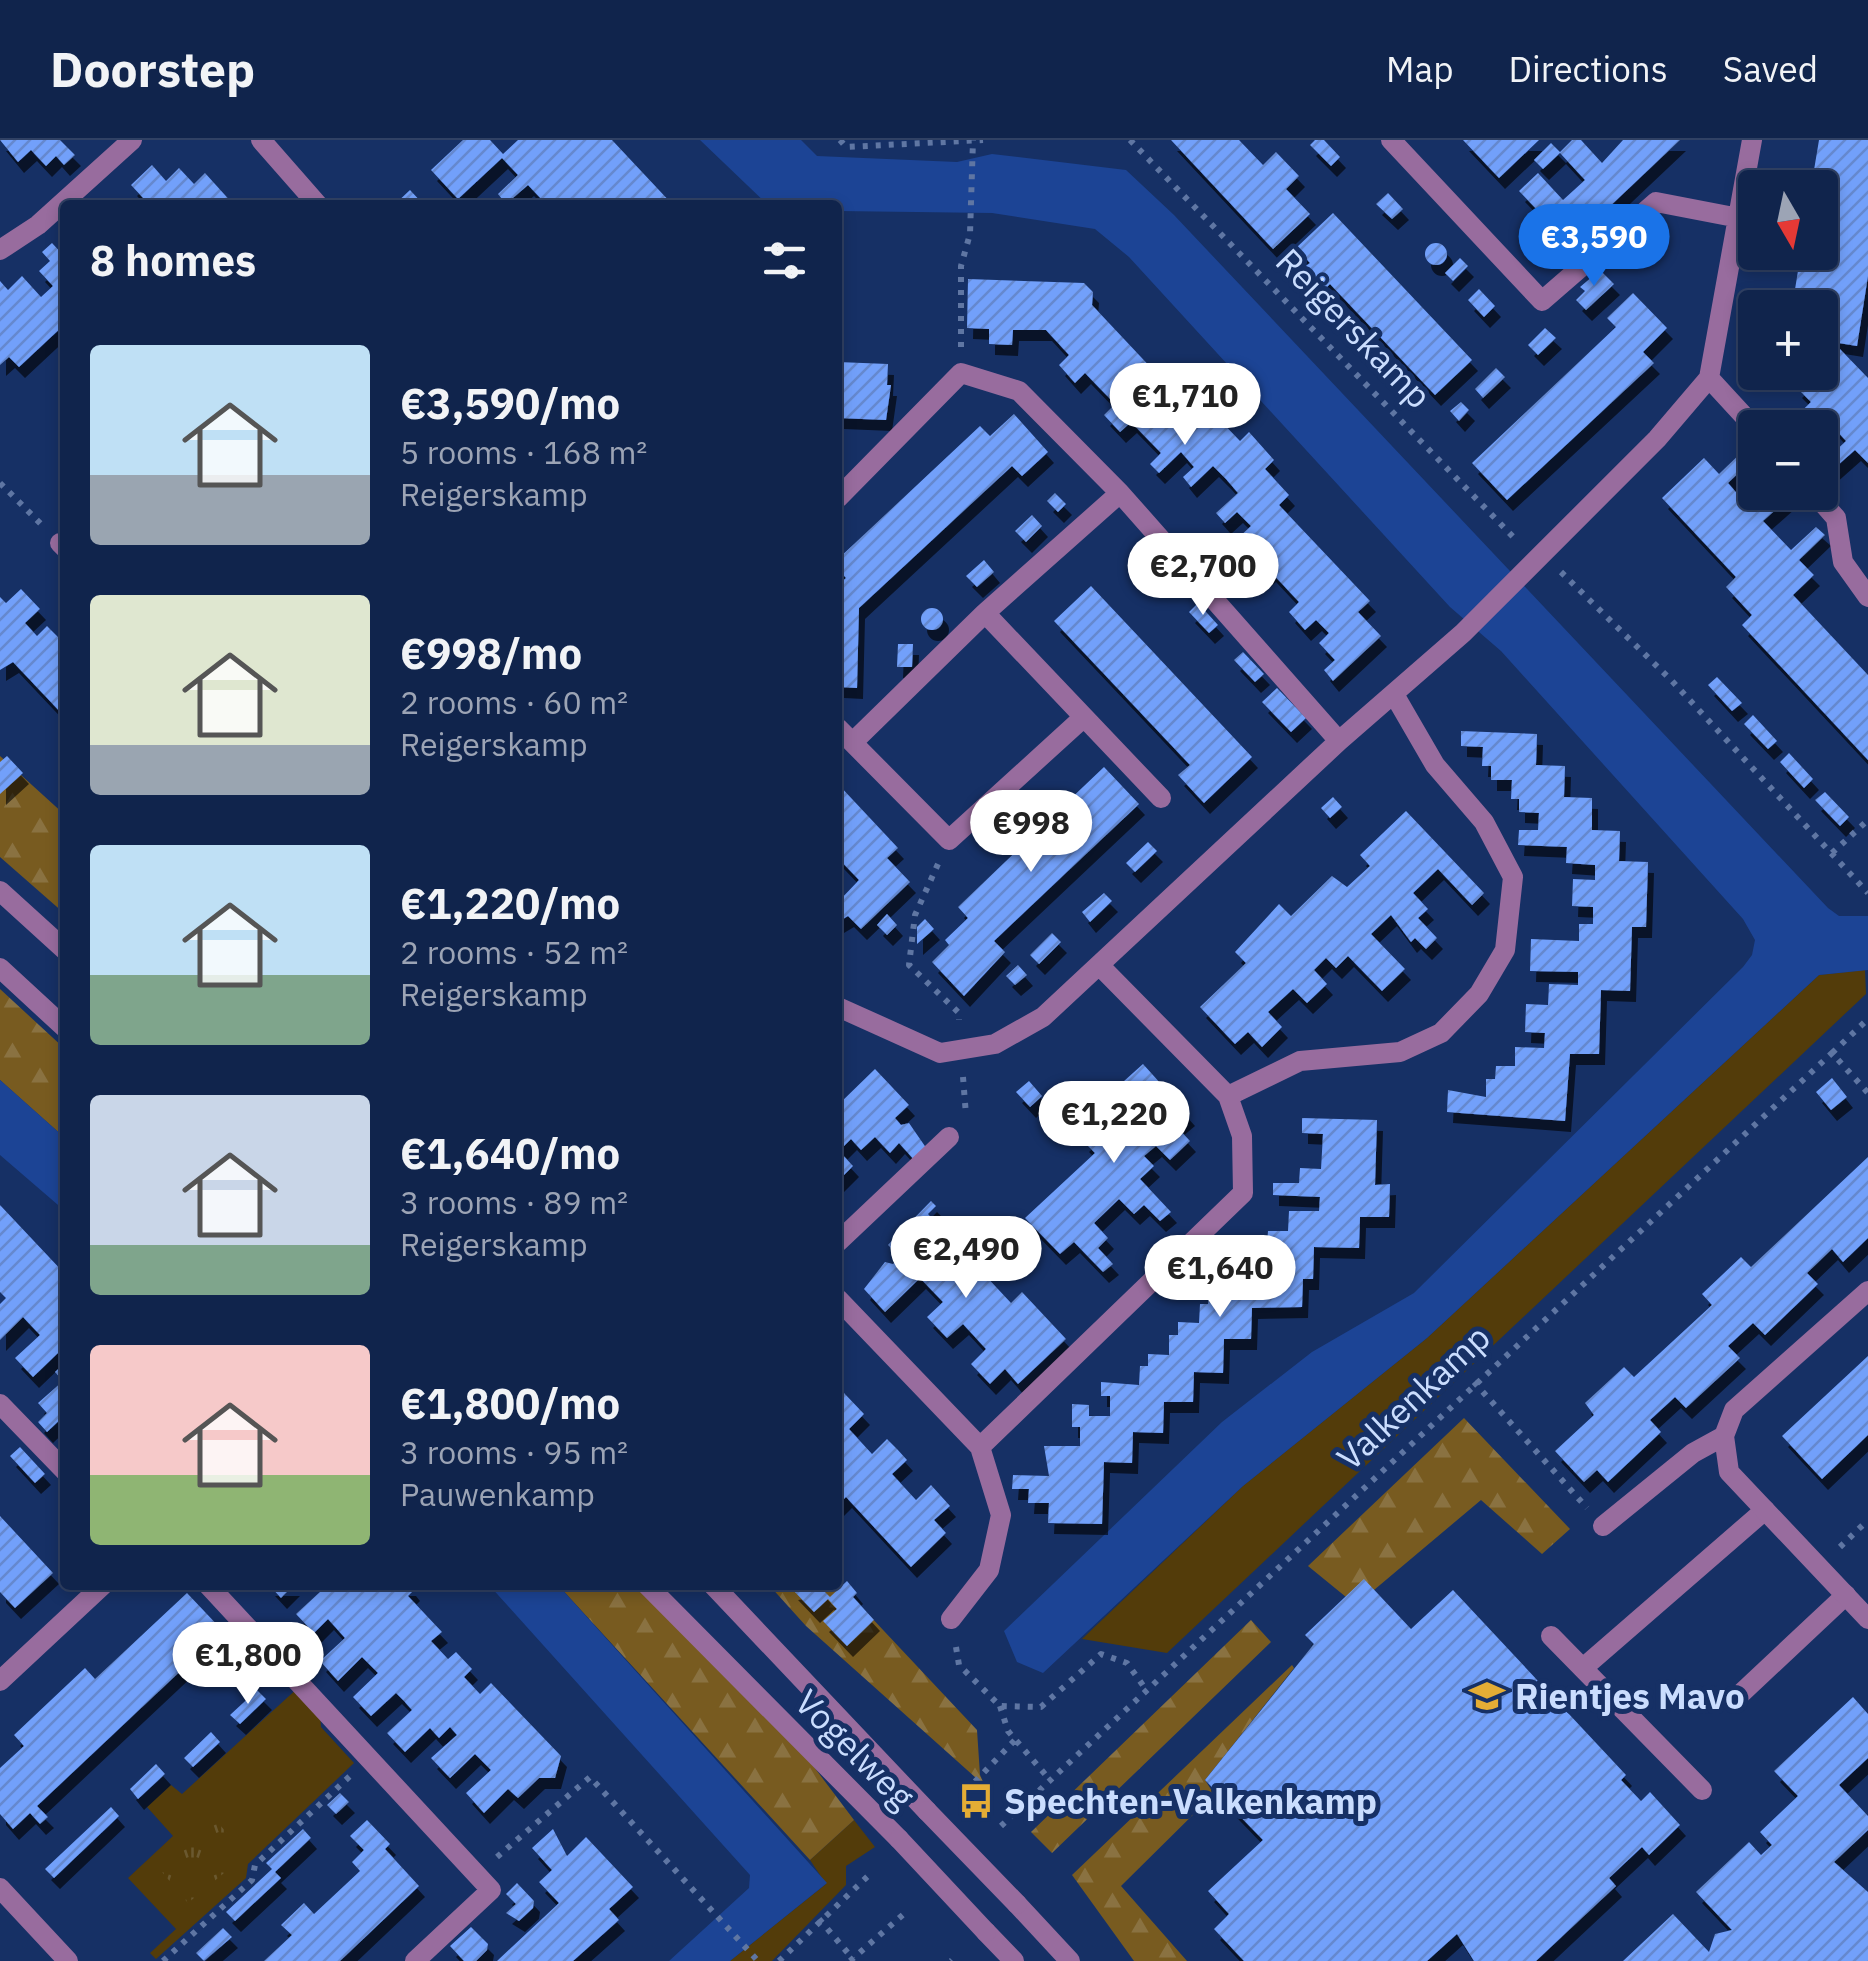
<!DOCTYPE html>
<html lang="en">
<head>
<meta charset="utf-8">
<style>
  :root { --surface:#10244c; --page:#1e3056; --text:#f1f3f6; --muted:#9ca4b5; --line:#304164; --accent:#1a73e8 }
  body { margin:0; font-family:"IBM Plex Sans",sans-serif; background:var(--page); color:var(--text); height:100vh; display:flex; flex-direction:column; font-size:38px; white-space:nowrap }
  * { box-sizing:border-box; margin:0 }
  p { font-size:32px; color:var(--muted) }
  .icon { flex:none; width:55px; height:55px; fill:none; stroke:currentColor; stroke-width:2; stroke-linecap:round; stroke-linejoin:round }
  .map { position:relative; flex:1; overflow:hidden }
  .side { position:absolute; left:60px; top:60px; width:782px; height:1390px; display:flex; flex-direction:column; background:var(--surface); border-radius:10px; box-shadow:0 5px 15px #0003,0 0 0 2px var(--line) }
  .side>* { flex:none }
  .needle { width:65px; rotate:171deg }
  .buttons { position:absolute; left:1738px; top:30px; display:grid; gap:20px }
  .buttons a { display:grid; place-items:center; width:100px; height:100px; border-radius:10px; background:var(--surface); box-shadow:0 5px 15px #0003,0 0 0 2px var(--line); font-size:50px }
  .price { position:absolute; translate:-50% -85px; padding:0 22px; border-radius:35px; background:#fff; color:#222; font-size:32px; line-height:65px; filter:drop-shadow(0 2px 5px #0008) }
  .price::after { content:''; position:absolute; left:50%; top:60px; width:30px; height:22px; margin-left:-15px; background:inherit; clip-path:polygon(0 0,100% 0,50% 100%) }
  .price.selected { background:var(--accent); color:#fff }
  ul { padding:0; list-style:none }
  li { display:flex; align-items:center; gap:30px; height:250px; padding:0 30px }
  li span { display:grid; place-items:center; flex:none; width:280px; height:200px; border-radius:10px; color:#555 }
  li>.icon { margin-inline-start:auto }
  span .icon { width:120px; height:120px; fill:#fffc; stroke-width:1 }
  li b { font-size:42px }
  h2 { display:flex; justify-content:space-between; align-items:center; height:120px; padding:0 30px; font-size:42px }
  header { display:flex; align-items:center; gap:60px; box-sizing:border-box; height:140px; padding:0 50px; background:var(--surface); border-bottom:2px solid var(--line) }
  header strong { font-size:48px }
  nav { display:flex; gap:55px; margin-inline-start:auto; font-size:35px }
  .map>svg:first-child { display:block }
  .grass { fill:#533c0a }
  .forest { fill:url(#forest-firs) }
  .park { fill:url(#park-tufts) }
  .water { fill:#1c4495 }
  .building { fill:url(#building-hatch); filter:url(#shadow) }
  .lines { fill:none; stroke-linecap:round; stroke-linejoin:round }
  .path { stroke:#5f76a3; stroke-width:6; stroke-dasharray:5 8; stroke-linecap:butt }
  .service { stroke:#986c9e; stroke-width:20 }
  .minor { stroke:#986c9e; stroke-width:20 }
  .tertiary { stroke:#986c9e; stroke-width:20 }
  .tertiary-bridge { stroke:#986c9e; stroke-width:20 }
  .labels { text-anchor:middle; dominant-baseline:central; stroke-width:10; stroke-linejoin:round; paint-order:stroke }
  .street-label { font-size:35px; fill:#caddfe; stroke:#163065 }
  .poi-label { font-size:35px; font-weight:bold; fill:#caddfe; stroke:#163065; text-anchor:start }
</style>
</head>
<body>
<header>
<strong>Doorstep</strong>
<nav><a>Map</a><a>Directions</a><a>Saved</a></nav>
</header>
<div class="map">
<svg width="1868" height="1821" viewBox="0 0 1868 1821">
  <defs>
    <pattern id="forest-firs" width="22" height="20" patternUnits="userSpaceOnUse" patternTransform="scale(2.5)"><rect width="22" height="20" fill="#785b20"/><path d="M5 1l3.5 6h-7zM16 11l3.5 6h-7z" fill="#8a7241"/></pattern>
    <pattern id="park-tufts" width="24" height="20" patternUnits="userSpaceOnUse" patternTransform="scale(2.5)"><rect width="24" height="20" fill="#533c0a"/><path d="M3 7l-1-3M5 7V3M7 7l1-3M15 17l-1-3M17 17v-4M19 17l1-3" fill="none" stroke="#6a582f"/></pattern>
    <pattern id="building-hatch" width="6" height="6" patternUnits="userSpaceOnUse" patternTransform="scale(2.5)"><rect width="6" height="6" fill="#72a0fa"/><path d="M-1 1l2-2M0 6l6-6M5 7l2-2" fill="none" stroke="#6588ce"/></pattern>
    <filter id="shadow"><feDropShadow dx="6" dy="11" stdDeviation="0" flood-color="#0009"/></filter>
  </defs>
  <rect width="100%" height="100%" fill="#163065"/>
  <path class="grass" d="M1865 830 1866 854 1167 1513 1082 1499 1243 1346 1427 1198 1819 835Z
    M300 1546 320 1572 321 1587 354 1623 248 1724 246 1738 156 1819 150 1813 176 1789 128 1738 173 1696 147 1667 171 1645 182 1654Z
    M854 1680 875 1707 846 1726V1745L772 1821H730L826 1744 810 1720Z"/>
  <path class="forest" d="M0 616 65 675V774L0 717Z
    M0 849 65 909V998L0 940Z
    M1464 1278 1570 1389 1542 1414 1481 1360 1374 1450 1346 1457 1308 1426Z
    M838 1442 977 1590 980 1635 985 1646 806 1486 769 1445Z
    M558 1445H637L811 1623 854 1680 810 1720Z
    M1251 1480 1271 1502 1052 1713 1031 1692Z
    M1292 1525 1294 1528 1205 1640 1214 1654 1121 1746 1187 1821H1134L1072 1735Z"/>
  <path class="park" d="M206 1669 233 1700 212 1718 224 1733 188 1763 157 1726 190 1698 183 1689Z"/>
  <path class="water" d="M700 0H801L817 16 957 22 992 14 1126 30 1174 75 1828 768 1839 776H1868V830L1819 835 1427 1198 1243 1346 1043 1533 1017 1522 1004 1491 1222 1282 1312 1212 1414 1153 1743 827 1752 815 1755 800 1743 779 1501 511 1450 467 1129 117 1095 89 992 73 838 71V65H768Z
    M0 940 65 998V1071L0 1015Z
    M489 1445H558L827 1743 730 1821H669L749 1748 750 1735Z"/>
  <path class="building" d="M0 0H60L75 15 64 25 56 16 46 26 31 10 18 22Z
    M463 0H490L503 14 518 0H612L673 65H547L528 45 506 64 498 54 518 35 502 18 458 59 431 30Z
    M1171 0H1239L1263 25 1276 12 1299 36 1286 49 1310 74 1273 109Z
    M1315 0H1324L1340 17 1331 26 1310 5Z
    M1463 0H1539L1499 38Z
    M1572 0H1581L1602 23 1623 0H1680L1570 104 1519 51 1538 33 1563 60 1585 40 1560 13 1543 29 1534 20 1551 3 1560 12Z
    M1819 0H1868V136L1857 206 1820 200V168H1792L1801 112H1820V48H1811Z
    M152 25 166 41 179 28 194 44 205 33 234 65H140L145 60 131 45Z
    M410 50 424 65H394Z
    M1388 53 1403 69 1392 79 1376 64Z
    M1333 73 1472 220 1435 255 1330 144 1324 150 1303 128 1310 123 1296 108Z
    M52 103 65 117V184L19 227 9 217 0 225V141L8 150 22 136 41 157 53 146 39 131 50 121 42 112Z
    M1425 114a11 11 0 1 1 22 0a11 11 0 1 1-22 0Z
    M1460 118 1468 126 1453 141 1445 133Z
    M1600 130 1614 144 1586 170 1576 160 1585 151 1580 147Z
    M968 139 1084 143 1093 152 1092 165 1204 284 1215 275 1240 301 1249 292 1274 320 1265 329 1289 355 1279 365 1370 461 1358 472 1381 496 1333 541 1324 530 1335 520 1319 503 1329 493 1316 480 1305 490 1289 472 1299 462 1270 431 1259 441 1244 424 1255 413 1239 397 1251 386 1237 372 1225 383 1216 373 1238 353 1226 339 1213 326 1191 347 1183 337 1194 327 1181 312 1159 333 1150 324 1161 313 1131 282 1120 292 1104 275 1115 264 1085 233 1075 243 1059 225 1069 215 1046 190H1013L1012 205 989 204V189L967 188Z
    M1479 149 1495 166 1484 177 1468 160Z
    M1633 153 1667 188 1643 212 1654 223 1507 360 1472 323 1616 187 1607 178Z
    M1545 188 1556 198 1538 215 1528 205Z
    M1838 207 1868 238V323L1855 310 1829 333 1821 324 1846 301 1819 271 1802 288H1784L1811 262 1796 247 1811 232H1820V224Z
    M838 222 888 224 887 245H891L886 280 838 278Z
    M1496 228 1505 237 1483 258 1475 249Z
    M1461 262 1469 270 1459 281 1450 271Z
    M1014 274 1048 312 1022 336 1012 326 859 468 857 548 838 547V445L846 438 838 429V419L980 286 990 296Z
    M1744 310 1753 319 1728 343 1741 358 1755 372 1776 352 1789 358 1763 381 1791 410 1816 387 1825 395 1799 420 1814 435 1793 455 1868 535V620L1742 485 1752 475 1726 447 1736 437 1662 358 1704 318 1719 334Z
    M1055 353 1066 364 1058 372 1047 361Z
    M1032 375 1042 386 1026 402 1015 391Z
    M1152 414 1173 436 1164 445 1143 423Z
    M984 420 994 432 977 447 966 436Z
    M1091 446 1252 617 1204 663 1178 635 1190 625 1054 481Z
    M21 449 40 469 25 483 37 496 47 486 60 499 65 494V577L13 522 0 530V457L6 463Z
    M1198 463 1218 485 1209 493 1189 472Z
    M921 479a11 11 0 1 1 22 0a11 11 0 1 1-22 0Z
    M898 504H913L912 527H897Z
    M1243 512 1264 534 1255 542 1234 520Z
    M1717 537 1742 563 1732 571 1708 545Z
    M1277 548 1306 578 1291 592 1262 562Z
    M1753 575 1777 601 1768 609 1744 584Z
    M1461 591 1537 594 1536 625 1565 626 1564 657 1592 658V690L1620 691 1619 721 1648 722 1646 787H1632L1630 851 1601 850 1599 914H1570L1565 981 1447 972 1448 950 1486 957V939H1495L1496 926H1515V907L1544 908 1545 893 1525 892 1526 864 1548 865 1549 844 1578 845V832L1530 831 1531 799 1579 801V784H1593V767L1572 766 1573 739 1595 740V725L1566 723 1567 707 1518 705 1519 690H1538L1539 673 1519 672V659H1511L1512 640H1491V626H1482L1483 607 1461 606Z
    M1789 613 1813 639 1804 648 1780 622Z
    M7 616 23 633 0 654V622Z
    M1104 627 1139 664 994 801 1005 812 964 856 932 822 949 805 945 800 968 778 958 767 1032 696 1015 679 1026 667 1043 685Z
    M838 644 898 708 887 718 910 742 861 789 848 776 838 782V762L859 740 838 718Z
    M1825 652 1849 677 1840 686 1815 660Z
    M1333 657 1342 667 1330 678 1321 668Z
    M1406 671 1484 753 1472 765 1438 729 1413 753 1428 769 1418 778 1437 798 1426 809 1415 798 1411 802 1391 775 1371 794 1405 829 1382 851 1348 816 1336 828 1326 818 1314 830 1327 844 1307 863 1293 849 1268 872 1282 887 1262 907 1248 892 1235 904 1200 867 1246 823 1235 812 1279 764 1291 776 1332 736 1347 747 1370 726 1360 715Z
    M1148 702 1157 711 1135 732 1126 723Z
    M1104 753 1112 761 1090 782 1082 772Z
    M887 774 897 785 887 795 877 785Z
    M925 779 934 789 917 804V787Z
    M1052 793 1061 802 1039 824 1030 815Z
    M1018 825 1027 835 1015 845 1006 836Z
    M1143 924 1189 975 1176 986 1190 1001 1170 1020 1156 1006 1144 1016 1154 1026 1140 1039 1171 1072 1160 1081 1144 1065 1134 1074 1119 1059 1094 1083 1108 1098 1098 1108 1113 1124 1103 1132 1074 1102 1060 1114 1025 1078 1095 1013 1083 1001 1106 979 1095 967Z
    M875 929 909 965 895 978 901 985 909 983 929 1012 917 1023 899 1003 890 1013 875 997 861 1010 851 999 839 1011 853 1026 838 1041V965Z
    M1832 938 1847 957 1831 970 1816 952Z
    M1029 941 1042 956 1030 967 1016 952Z
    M1302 978 1377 980 1375 1045 1390 1044 1389 1077H1360L1359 1108 1314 1107 1313 1139H1303L1302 1167 1252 1168 1251 1199H1224L1223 1233 1194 1232 1193 1262H1164L1163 1293 1133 1292 1132 1323 1104 1322 1102 1384 1048 1383 1049 1363H1028L1029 1349H1012L1013 1335 1049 1336 1044 1306H1080V1287H1072V1264L1089 1265V1276H1110V1256H1101V1242L1139 1245 1140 1226H1148V1214L1169 1215V1195H1178V1182L1199 1183 1200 1164H1208V1152L1228 1153 1229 1134H1238V1121L1258 1122 1259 1103H1267L1268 1091H1288L1289 1071H1319L1320 1057 1273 1055V1043H1299L1300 1028 1321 1029 1323 994 1302 993Z
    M1868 1017V1098L1843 1122 1832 1109 1807 1133 1818 1144 1765 1195 1753 1183 1728 1206 1740 1218 1686 1268 1675 1257 1650 1280 1661 1292 1608 1342 1597 1330 1584 1342 1555 1311 1594 1275 1585 1263 1624 1227 1634 1237 1712 1165 1702 1154 1741 1117 1751 1127Z
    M931 1061 936 1066 928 1074 1011 1163 1022 1152 1066 1199 1018 1244 1005 1229 990 1244 971 1224 986 1209 963 1184 947 1198 927 1177 943 1162 920 1138 885 1172 864 1149 885 1122 893 1124 900 1117 888 1105Z
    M0 1065 65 1134V1221L58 1213 33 1237 15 1218 40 1195 23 1177 0 1200V1164L6 1158 0 1152Z
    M1868 1216V1295L1822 1339 1782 1296Z
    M65 1223V1275L47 1292 38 1282 47 1273 38 1263 63 1241 55 1232Z
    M844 1253 864 1274 849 1289 872 1314 887 1299 897 1309 907 1320 892 1334 916 1360 931 1345 950 1366 934 1380 946 1393 911 1427 846 1357 838 1365V1259Z
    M20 1307 45 1334 35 1343 10 1316Z
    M0 1376 53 1433 15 1468 0 1452Z
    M1364 1439 1411 1489 1453 1450 1626 1635 1621 1640 1641 1661 1650 1652 1680 1685 1649 1715 1642 1707 1609 1738 1616 1746 1536 1821H1474L1457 1794 1427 1821H1244L1214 1789 1229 1774 1208 1751 1263 1700 1205 1640 1314 1504 1305 1495Z
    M847 1441 857 1453 853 1457 874 1480 847 1506 823 1481 837 1469 828 1459 814 1472 792 1449 818 1445 830 1457Z
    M269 1445H294L281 1458Z
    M316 1445H410L414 1450 408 1456 442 1492 431 1501 448 1519 456 1512 472 1529 464 1537 480 1554 491 1543 561 1616 555 1638H539L518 1658 508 1649 484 1673 466 1653 491 1630 475 1614 450 1638 431 1618 457 1595 450 1587 439 1598 430 1588 405 1612 387 1593 412 1570 404 1561 396 1553 371 1576 353 1557 378 1533 362 1517 338 1541 320 1521 345 1498 328 1479 314 1493 296 1474 321 1451Z
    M187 1453 223 1491 37 1666 48 1677 40 1684 30 1673 13 1689 0 1674V1628L24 1606 14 1595 85 1528 95 1539Z
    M257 1550 266 1559 240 1584 230 1575Z
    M1853 1557 1868 1574V1618L1839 1645 1868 1676V1690L1834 1722 1868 1752V1821H1623L1673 1774 1709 1812 1715 1794 1732 1790 1696 1752 1749 1702 1761 1715 1772 1705 1760 1692 1798 1656 1774 1631Z
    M211 1592 220 1602 193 1627 184 1618Z
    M156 1624 165 1634 138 1659 130 1649Z
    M340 1653 349 1662 336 1674 327 1665Z
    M111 1667 119 1676 54 1738 45 1729Z
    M367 1680 390 1704 385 1709 419 1746 340 1821H264L292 1795 281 1785 304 1763 314 1774 360 1731 352 1722 364 1710 350 1696Z
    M303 1689 311 1698 275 1732 281 1738 235 1781 226 1772 272 1729 266 1723Z
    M553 1689 567 1716 586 1697 633 1747 609 1769 619 1780 573 1821H497L559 1763 539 1742 552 1730 532 1708Z
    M517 1743 534 1761 533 1768 519 1781 506 1773 516 1764 506 1754Z
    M471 1787 488 1804 487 1810 476 1821H464L450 1806Z
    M223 1788 232 1797 204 1821 196 1813Z"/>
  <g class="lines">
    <path class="path" d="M840 0 846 7 983 0
      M1130 0 1518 402
      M961 207V126L970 94 973 0
      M0 343 41 384
      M1561 432 1672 541 1868 753
      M1832 713 1868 680
      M938 724 915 775 909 825 959 873V880
      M1832 913 1868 879
      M963 937 966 975
      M1474 1242 1587 1368
      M1840 1407 1868 1380
      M956 1507 959 1525 1000 1566 1041 1567 1101 1514 1127 1523 1147 1551
      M1000 1566 1008 1591 1050 1640
      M966 1651 1015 1600
      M1001 1686 1832 913 1868 953
      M497 1717 590 1637 758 1821
      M819 1779 853 1819
      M163 1821 252 1740 255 1725 350 1636
      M779 1821 868 1736
      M850 1821 906 1772
      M951 1821 952 1820"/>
    <path class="service" d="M1551 1496 1702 1650
      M1583 1528 1765 1370
      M1733 1561 1846 1455"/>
    <path class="minor" d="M261 0 318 65
      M1391 0 1542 161 1656 62 1739 78
      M0 110 38 85 132 0
      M1709 238 1755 288
      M1813 352 1836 378 1843 422 1868 457
      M1120 353 1339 601
      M838 358 961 233 1019 251 1120 353 985 473 853 602
      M60 403 65 408
      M985 473 1161 658
      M838 588 949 700 1084 577
      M838 867 940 913 995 904 1043 877 1339 601 1463 493 1657 299 1709 238 1752 0
      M1228 956 1300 921 1400 912 1441 893 1479 854 1505 810 1513 737 1484 682 1435 625 1395 556
      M838 1102 949 997
      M1868 1151 1734 1270 1724 1296 1729 1332 1868 1479
      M838 1159 980 1307 1001 1375 989 1430 951 1479
      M0 1264 65 1331
      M980 1307 1243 1053 1242 996 1228 956 1099 825
      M1603 1386 1693 1313 1724 1296
      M208 1445 491 1750 415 1821
      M0 1541 103 1445
      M0 1748 68 1821"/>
    <path class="tertiary" d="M0 751 65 810
      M0 828 65 888
      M647 1445 899 1699
      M713 1445 927 1671
      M1017 1764 1070 1821
      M986 1792 1014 1821"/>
    <path class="tertiary-bridge" d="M927 1671 1017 1764
      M899 1699 986 1792"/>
  </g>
  <defs>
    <symbol id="school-bare" viewBox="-9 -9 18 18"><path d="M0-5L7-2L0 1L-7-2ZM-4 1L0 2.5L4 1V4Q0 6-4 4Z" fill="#e4ad35" stroke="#163065" stroke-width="2.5" paint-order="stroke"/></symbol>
    <symbol id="bus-bare" viewBox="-9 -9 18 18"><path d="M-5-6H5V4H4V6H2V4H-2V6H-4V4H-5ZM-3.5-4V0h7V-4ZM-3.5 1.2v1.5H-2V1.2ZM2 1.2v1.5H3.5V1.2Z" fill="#e4ad35" stroke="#163065" stroke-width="2.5" paint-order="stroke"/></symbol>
  </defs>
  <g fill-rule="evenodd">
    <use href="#school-bare" x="1462" y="1531" width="50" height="50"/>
    <use href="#bus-bare" x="951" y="1636" width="50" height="50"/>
  </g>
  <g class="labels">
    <g class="street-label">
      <text transform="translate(1354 188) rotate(46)">Reigerskamp</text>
      <text transform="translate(1413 1257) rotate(-43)">Valkenkamp</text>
      <text transform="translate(855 1609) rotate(45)">Vogelweg</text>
    </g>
    <g class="poi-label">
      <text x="1515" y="1556">Rientjes Mavo</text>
      <text x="1004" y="1661">Spechten-Valkenkamp</text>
    </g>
  </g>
</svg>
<div class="buttons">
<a><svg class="needle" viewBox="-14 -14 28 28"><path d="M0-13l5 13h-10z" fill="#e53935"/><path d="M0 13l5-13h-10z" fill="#9ca4b5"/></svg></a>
<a>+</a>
<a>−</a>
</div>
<b class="price selected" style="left:1594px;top:149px">€3,590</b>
<b class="price" style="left:1185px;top:308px">€1,710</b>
<b class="price" style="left:1203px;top:478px">€2,700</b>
<b class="price" style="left:1031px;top:735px">€998</b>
<b class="price" style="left:1114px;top:1026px">€1,220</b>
<b class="price" style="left:966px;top:1161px">€2,490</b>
<b class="price" style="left:1220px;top:1180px">€1,640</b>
<b class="price" style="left:248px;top:1567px">€1,800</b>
<section class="side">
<h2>8 homes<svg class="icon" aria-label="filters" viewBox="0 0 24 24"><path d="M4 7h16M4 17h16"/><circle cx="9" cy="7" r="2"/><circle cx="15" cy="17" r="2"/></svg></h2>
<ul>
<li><span style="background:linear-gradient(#bfe0f5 65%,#9aa5b1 0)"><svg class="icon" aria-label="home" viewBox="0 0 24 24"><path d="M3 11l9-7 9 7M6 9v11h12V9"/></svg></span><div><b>€3,590/mo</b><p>5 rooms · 168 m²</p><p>Reigerskamp</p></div></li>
<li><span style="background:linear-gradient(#dfe7d0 75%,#9aa5b1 0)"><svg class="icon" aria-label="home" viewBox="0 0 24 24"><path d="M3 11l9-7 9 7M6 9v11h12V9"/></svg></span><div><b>€998/mo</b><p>2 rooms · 60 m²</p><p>Reigerskamp</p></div></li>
<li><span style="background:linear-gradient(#bfe0f5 65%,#7fa58c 0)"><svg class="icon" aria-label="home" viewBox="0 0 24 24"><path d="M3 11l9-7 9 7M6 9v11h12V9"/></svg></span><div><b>€1,220/mo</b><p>2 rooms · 52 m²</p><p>Reigerskamp</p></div></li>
<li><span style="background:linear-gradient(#c9d6e8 75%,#7fa58c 0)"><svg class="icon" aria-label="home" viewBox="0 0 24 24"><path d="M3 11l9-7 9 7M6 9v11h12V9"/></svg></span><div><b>€1,640/mo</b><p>3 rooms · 89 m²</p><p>Reigerskamp</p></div></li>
<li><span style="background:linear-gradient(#f6c9c9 65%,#8fb573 0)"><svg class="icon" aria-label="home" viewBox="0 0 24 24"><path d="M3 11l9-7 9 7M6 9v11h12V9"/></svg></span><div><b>€1,800/mo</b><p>3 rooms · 95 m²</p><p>Pauwenkamp</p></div></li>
</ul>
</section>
</div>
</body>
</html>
